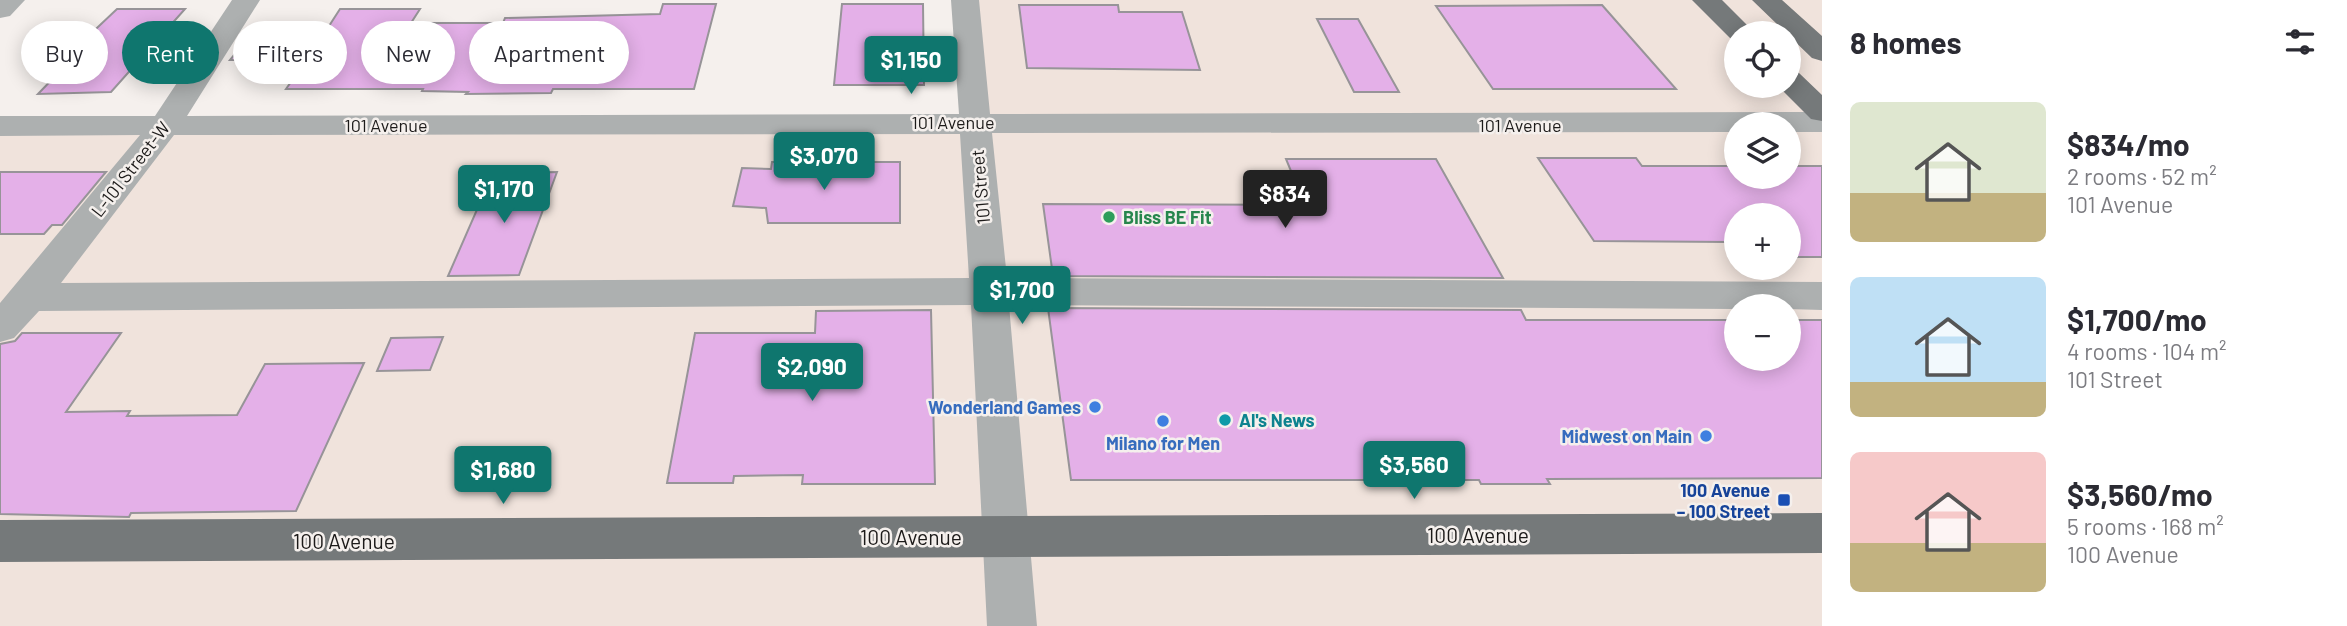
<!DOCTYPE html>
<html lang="en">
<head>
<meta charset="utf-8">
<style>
  :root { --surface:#fff; --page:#f2f2f3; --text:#2b2b33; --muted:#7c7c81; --accent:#0f766e }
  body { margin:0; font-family:Barlow,sans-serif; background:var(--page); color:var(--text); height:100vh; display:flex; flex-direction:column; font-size:26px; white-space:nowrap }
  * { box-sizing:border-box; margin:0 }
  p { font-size:23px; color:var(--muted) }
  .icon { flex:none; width:38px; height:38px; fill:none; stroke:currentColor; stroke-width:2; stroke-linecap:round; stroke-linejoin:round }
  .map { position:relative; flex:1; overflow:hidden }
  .drawer { display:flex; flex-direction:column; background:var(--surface); width:525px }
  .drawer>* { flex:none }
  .hud { position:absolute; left:21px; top:21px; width:665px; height:63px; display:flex; gap:14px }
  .controls { position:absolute; left:1724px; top:21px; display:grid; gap:14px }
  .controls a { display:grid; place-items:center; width:77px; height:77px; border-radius:50%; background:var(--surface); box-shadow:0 4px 18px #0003; font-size:35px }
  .price { position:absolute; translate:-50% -60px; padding:0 16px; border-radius:7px; background:var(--accent); color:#fff; font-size:23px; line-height:46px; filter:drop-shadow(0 2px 4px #0008) }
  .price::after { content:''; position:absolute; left:50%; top:42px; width:21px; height:16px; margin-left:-10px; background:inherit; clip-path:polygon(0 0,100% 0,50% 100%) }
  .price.active { background:#222; color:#fff }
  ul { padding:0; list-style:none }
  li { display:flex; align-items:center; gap:21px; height:175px; padding:0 28px }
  li span { display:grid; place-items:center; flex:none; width:196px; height:140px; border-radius:10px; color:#555 }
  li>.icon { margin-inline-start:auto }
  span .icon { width:84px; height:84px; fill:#fffc; stroke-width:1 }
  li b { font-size:30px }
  h2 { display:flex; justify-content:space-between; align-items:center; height:84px; padding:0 28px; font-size:30px }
  .chip { padding:0 24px; border-radius:32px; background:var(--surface); box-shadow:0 4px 18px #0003; font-size:24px; line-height:63px }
  .chip.active { background:var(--accent); color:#fff }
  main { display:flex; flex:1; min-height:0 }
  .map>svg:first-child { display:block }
  .built { fill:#f0e3dc; fill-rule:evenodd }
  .building { fill:#e4b0e8; stroke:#979498; stroke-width:2 }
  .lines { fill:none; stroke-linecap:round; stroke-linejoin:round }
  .minor { fill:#adb0b0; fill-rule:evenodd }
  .major { fill:#75797a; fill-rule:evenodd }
  .leisure-dot { fill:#2e9e5b; stroke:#f5f0ed; stroke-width:2.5 }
  .shop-dot { fill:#3f7fe0; stroke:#f5f0ed; stroke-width:2.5 }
  .culture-dot { fill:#0f9aa8; stroke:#f5f0ed; stroke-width:2.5 }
  .transit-dot { fill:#1a4fb4; stroke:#f5f0ed; stroke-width:2.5 }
  .labels { text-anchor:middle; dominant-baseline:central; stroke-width:5; stroke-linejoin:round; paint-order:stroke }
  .street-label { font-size:18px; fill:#1c1a19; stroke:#f5f0ed }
  .leisure-label { font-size:18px; font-weight:bold; fill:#27864d; stroke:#f5f0ed; text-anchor:start }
  .shop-label { font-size:18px; font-weight:bold; fill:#366cbe; stroke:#f5f0ed; text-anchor:end }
  .culture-label { font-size:18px; font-weight:bold; fill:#0d838f; stroke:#f5f0ed; text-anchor:start }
  .transit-label { font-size:18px; font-weight:bold; fill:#164399; stroke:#f5f0ed; text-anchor:end }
  .near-street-label { font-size:21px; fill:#1c1a19; stroke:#f5f0ed }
</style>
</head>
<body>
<main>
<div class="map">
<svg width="1822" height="626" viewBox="0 0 1822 626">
  <rect width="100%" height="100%" fill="#f5f0ed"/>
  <path class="built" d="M965 0H1822V626H0V126L973 122ZM1736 33H1788V86H1736ZM1736 124H1788V177H1736ZM1736 215H1788V268H1736ZM1736 306H1788V359H1736Z"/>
  <path class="building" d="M663 4H716L694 89H553L551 93 466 94 468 92 422 91 423 89H286L298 72H243L252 60H230L257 27 329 26 340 9H420L411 23H503L505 18 660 14Z
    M842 4H923L924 85H834Z
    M1019 5H1118L1119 12H1182L1200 70 1027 68Z
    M1602 5 1676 89H1493L1436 6Z
    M117 9H185L111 92 38 94 87 43H81Z
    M1317 19H1358L1399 92H1354Z
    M1538 158H1636L1642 166H1736V177H1788V166H1822V257H1788V215H1736V250L1729 242 1594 241Z
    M1286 159H1436L1503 278 1053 276 1043 204 1305 205Z
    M772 162H900V223H768L766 208 733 206 742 168 771 169Z
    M0 172H106L62 225H52L44 234H0Z
    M557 172 519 275 448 276 493 173Z
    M1048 308 1521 310 1526 320H1736V359H1788V320H1822V478L1547 479 1550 484H1481L1479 480H1071Z
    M931 310 935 484H802L803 475 734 476 733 483H667L695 333H815L816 311Z
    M22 333H121L66 412 130 411 127 416 237 415 265 364 364 363 296 511 131 513 129 517 0 514V344L15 341Z
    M443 337 430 370 377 371 391 338Z"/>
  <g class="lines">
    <path class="minor" d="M0 0H25L10 16 0 18Z
      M232 0H260L187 116 959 114 951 0H979L990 114 1822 112V132H1788V124H1736V132L992 133 1007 278 1822 282V310L1788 309V306H1736V309L1009 305 1037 626H987L971 305 39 311 14 338 0 342V303L140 135 0 136V116H155ZM960 134 969 278 61 283 174 135Z"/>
    <path class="major" d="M1692 0H1722L1755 33H1736V40L1731 39Z
      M1752 0H1782L1822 36V61L1812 58Z
      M1788 70 1799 73 1822 95V121L1811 119 1778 86H1788Z
      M1822 513V553L0 562V520Z"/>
  </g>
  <circle class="leisure-dot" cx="1109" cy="217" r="7"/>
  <g class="shop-dot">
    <circle cx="1095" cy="407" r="7"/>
    <circle cx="1163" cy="421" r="7"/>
    <circle cx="1706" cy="436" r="7"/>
  </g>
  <circle class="culture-dot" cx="1225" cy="420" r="7"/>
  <rect class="transit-dot" x="1777" y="493" width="14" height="14" rx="3.5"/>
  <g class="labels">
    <g class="street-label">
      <text x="953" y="122">101 Avenue</text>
      <text x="386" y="125">101 Avenue</text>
      <text x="1520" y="125">101 Avenue</text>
      <text transform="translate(130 169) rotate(-52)">L-101 Street-W</text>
      <text transform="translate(980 187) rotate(-95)">101 Street</text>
    </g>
    <g class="leisure-label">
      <text x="1123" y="217">Bliss BE Fit</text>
    </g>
    <g class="shop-label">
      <text x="1081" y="407">Wonderland Games</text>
      <text x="1692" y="436">Midwest on Main</text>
      <text x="1163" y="443" text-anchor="middle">Milano for Men</text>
    </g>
    <g class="culture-label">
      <text x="1239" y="420">Al's News</text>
    </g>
    <g class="transit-label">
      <text x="1770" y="490">100 Avenue<tspan x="1770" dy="21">– 100 Street</tspan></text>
    </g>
    <g class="near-street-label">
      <text x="1478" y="534">100 Avenue</text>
      <text x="911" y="536">100 Avenue</text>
      <text x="344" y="540">100 Avenue</text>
    </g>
  </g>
</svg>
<div class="controls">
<a><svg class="icon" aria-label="locate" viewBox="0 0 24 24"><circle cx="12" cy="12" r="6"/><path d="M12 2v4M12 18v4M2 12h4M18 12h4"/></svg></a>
<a><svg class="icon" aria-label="layers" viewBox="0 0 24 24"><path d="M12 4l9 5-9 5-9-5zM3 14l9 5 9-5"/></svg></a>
<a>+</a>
<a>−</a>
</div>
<b class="price" style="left:911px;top:96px">$1,150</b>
<b class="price" style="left:824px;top:192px">$3,070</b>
<b class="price" style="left:504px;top:225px">$1,170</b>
<b class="price active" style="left:1285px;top:230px">$834</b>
<b class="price" style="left:1022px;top:326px">$1,700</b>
<b class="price" style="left:812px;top:403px">$2,090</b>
<b class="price" style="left:1414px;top:501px">$3,560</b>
<b class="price" style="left:503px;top:506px">$1,680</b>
<div class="hud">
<a class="chip">Buy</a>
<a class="chip active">Rent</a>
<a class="chip">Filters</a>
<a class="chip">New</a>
<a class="chip">Apartment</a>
</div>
</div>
<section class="drawer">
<h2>8 homes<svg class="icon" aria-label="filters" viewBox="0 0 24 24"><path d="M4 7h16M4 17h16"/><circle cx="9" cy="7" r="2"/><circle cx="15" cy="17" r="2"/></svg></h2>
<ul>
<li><span style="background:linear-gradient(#dfe7d0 65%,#c2b280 0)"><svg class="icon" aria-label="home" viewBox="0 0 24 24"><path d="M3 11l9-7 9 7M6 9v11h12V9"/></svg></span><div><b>$834/mo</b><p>2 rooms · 52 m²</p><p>101 Avenue</p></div></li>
<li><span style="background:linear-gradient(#bfe0f5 75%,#c2b280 0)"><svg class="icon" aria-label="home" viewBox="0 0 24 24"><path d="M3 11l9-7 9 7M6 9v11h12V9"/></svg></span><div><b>$1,700/mo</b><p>4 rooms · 104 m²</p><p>101 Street</p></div></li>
<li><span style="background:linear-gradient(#f6c9c9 65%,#c2b280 0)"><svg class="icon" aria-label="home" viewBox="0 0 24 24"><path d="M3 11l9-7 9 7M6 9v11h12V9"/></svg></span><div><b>$3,560/mo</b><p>5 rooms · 168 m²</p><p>100 Avenue</p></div></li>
</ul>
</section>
</main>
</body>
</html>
